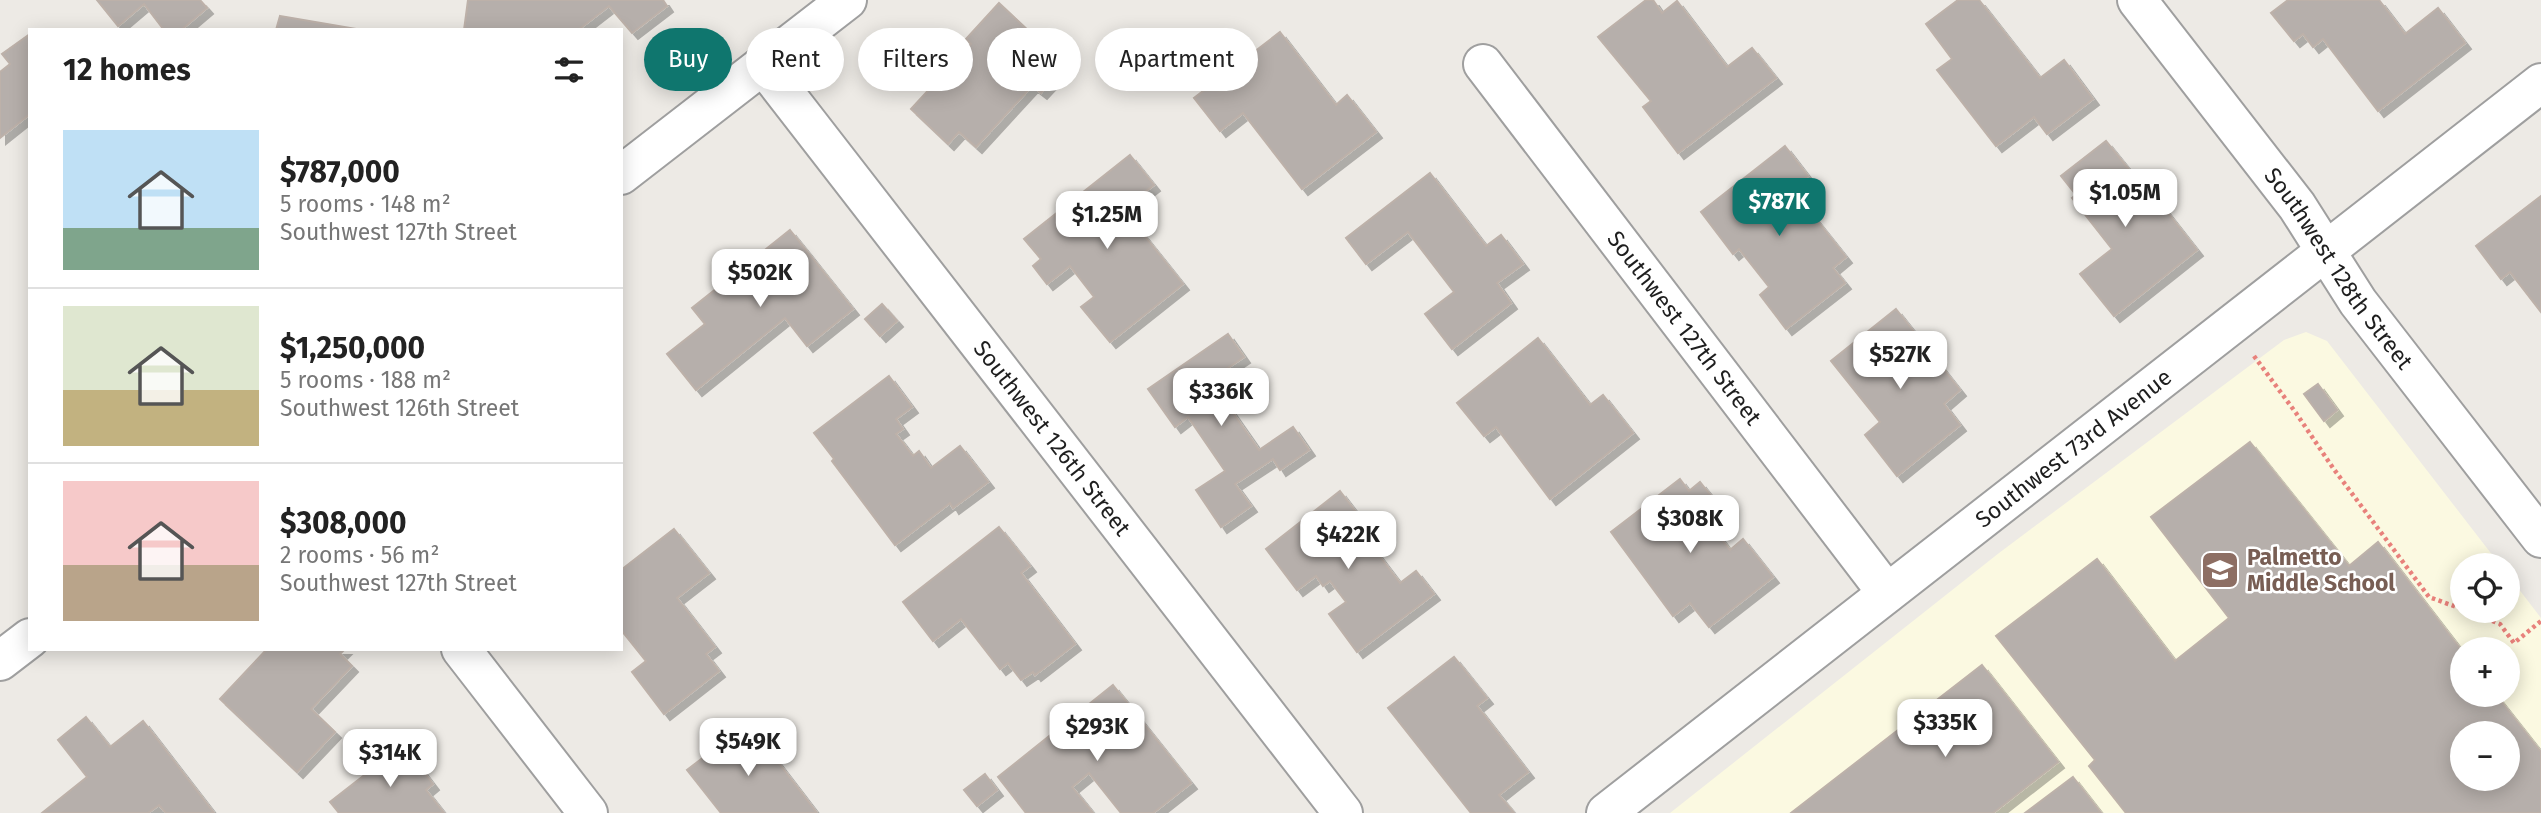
<!DOCTYPE html>
<html lang="en">
<head>
<meta charset="utf-8">
<style>
  :root { --surface:#fff; --page:#f2f2f2; --text:#222; --muted:#767676; --line:#e0e0e0; --accent:#0f766e }
  body { margin:0; font-family:"Fira Sans",sans-serif; background:var(--page); color:var(--text); height:100vh; display:flex; flex-direction:column; font-size:26px; white-space:nowrap }
  * { box-sizing:border-box; margin:0 }
  p { font-size:23px; color:var(--muted) }
  .icon { flex:none; width:38px; height:38px; fill:none; stroke:currentColor; stroke-width:2; stroke-linecap:round; stroke-linejoin:round }
  .map { position:relative; flex:1; overflow:hidden }
  .side { position:absolute; left:28px; top:28px; width:595px; height:623px; display:flex; flex-direction:column; background:var(--surface); border-radius:0px; box-shadow:0 4px 18px #0003 }
  .side>* { flex:none }
  .top-card { position:absolute; left:644px; top:28px; width:665px; height:63px; display:flex; gap:14px }
  .buttons { position:absolute; left:2450px; top:553px; display:grid; gap:14px }
  .buttons a { display:grid; place-items:center; width:70px; height:70px; border-radius:50%; background:var(--surface); box-shadow:0 4px 18px #0003; font-size:35px }
  .price { position:absolute; translate:-50% -60px; padding:0 16px; border-radius:14px; background:#fff; color:#222; font-size:23px; line-height:46px; filter:drop-shadow(0 2px 4px #0008) }
  .price::after { content:''; position:absolute; left:50%; top:42px; width:21px; height:16px; margin-left:-10px; background:inherit; clip-path:polygon(0 0,100% 0,50% 100%) }
  .price.active { background:var(--accent); color:#fff }
  ul { padding:0; list-style:none }
  li { display:flex; align-items:center; gap:21px; height:175px; padding:0 35px }
  li+li { border-top:2px solid var(--line) }
  li span { display:grid; place-items:center; flex:none; width:196px; height:140px; border-radius:0px; color:#555 }
  li>.icon { margin-inline-start:auto }
  span .icon { width:84px; height:84px; fill:#fffc; stroke-width:1 }
  li b { font-size:30px }
  h2 { display:flex; justify-content:space-between; align-items:center; height:84px; padding:0 35px; font-size:30px }
  .chip { padding:0 24px; border-radius:32px; background:var(--surface); box-shadow:0 4px 18px #0003; font-size:24px; line-height:63px }
  .chip.active { background:var(--accent); color:#fff }
  .map>svg:first-child { display:block }
  .education { fill:#fbf9e1; fill-rule:evenodd }
  .building { fill:#b6afab; stroke:#bdb1a9; stroke-width:2; fill-rule:evenodd; filter:url(#shadow) }
  .lines { fill:none; stroke-linecap:round; stroke-linejoin:round }
  .minor-casing { stroke:#9f9f9f; stroke-width:42 }
  .path { stroke:#e8817b; stroke-width:4.5; stroke-dasharray:3.5 3.5; stroke-linecap:butt }
  .minor { stroke:#fff; stroke-width:38 }
  .labels { text-anchor:middle; dominant-baseline:central; stroke-width:5; stroke-linejoin:round; paint-order:stroke }
  .street-label { font-size:23px; fill:#1e1e1e; stroke:#fff }
  .education-label { font-size:23px; font-weight:bold; fill:#785e54; stroke:#fff; text-anchor:start }
</style>
</head>
<body>
<div class="map">
<svg width="2541" height="813" viewBox="0 0 2541 813">
  <defs>
    <filter id="shadow"><feDropShadow dx="6" dy="6" stdDeviation="0" flood-color="#0004"/></filter>
  </defs>
  <rect width="100%" height="100%" fill="#edeae5"/>
  <path class="education" d="M2306 332 2327 341 2500 565H2462V611H2508V575L2541 618V813H1670L1999 553 2284 340ZM2462 649H2508V695H2462ZM2462 733H2508V779H2462Z"/>
  <path class="building" d="M97 0H200L207 8 181 30H164L144 4 118 26Z
    M468 0H663L667 6 632 33 609 6 578 30H464Z
    M1646 0H1653L1662 13 1677 1 1727 67 1752 48 1776 78 1678 153 1643 107 1651 101 1598 37Z
    M1958 0H1979L2040 78 2064 60 2093 99 2047 134 2034 117 1996 146 1937 70 1952 59 1926 24Z
    M2288 0H2379L2405 34 2438 8 2465 43 2378 111 2323 39 2313 47 2303 34 2294 41 2271 13Z
    M999 3 1066 66 1041 93 1032 86 976 147 959 132 948 144 911 109 971 44 966 39Z
    M280 16 362 30H276Z
    M1280 32 1336 105 1347 95 1376 132 1302 189 1243 113 1220 131 1194 98Z
    M30 34V114L0 138V72L10 64 2 54Z
    M2106 141 2143 187 2146 185 2197 250 2114 316 2080 274 2112 249 2072 198 2076 195 2061 176Z
    M1785 146 1808 176 1791 188 1846 257 1833 268 1845 283 1786 329 1760 295 1769 287 1739 249 1733 254 1701 212Z
    M1130 155 1154 185 1123 209 1183 284 1110 342 1081 307 1094 297 1070 266 1047 284 1033 266 1041 259 1024 239Z
    M1430 173 1486 246 1501 235 1523 264 1497 283 1511 303 1452 349 1425 314 1454 292 1408 232 1366 264 1346 238Z
    M2541 196V312L2510 272 2501 279 2476 246Z
    M790 230 853 309 807 346 785 318 696 390 667 354 705 324 692 308Z
    M882 304 897 321 880 336 865 319Z
    M1896 309 1960 390 1944 404 1960 425 1897 476 1865 435 1880 422 1831 361Z
    M1228 334 1244 357 1210 380 1259 450 1293 427 1309 450 1280 470 1273 459 1235 484 1251 506 1221 527 1196 490 1225 471 1188 417 1175 427 1148 389Z
    M1538 338 1590 405 1603 395 1633 433 1550 499 1496 427 1484 436 1457 403Z
    M889 376 912 407 896 419 903 429 896 434 913 456 919 451 931 468 960 446 988 482 953 508 950 503 895 545 832 461 834 459 814 433Z
    M2318 384 2337 410 2324 421 2304 394Z
    M2250 442 2349 566 2378 542 2462 651V695H2496L2541 752V813H2126L2089 766 2095 760 1996 636 2097 559 2175 661 2229 618 2151 517ZM2462 733H2508V779H2462Z
    M1680 479 1689 491 1700 482 1712 497 1698 508 1730 550 1743 539 1773 577 1709 627 1690 603 1673 616 1611 532Z
    M1340 491 1365 524 1359 529 1400 583 1416 571 1434 594 1357 652 1329 614 1346 602 1330 581 1323 586 1316 576 1297 590 1266 549Z
    M999 527 1030 566 1021 573 1075 644 1035 675 1033 672 1021 680 1008 663 1000 669 961 619 933 641 903 602Z
    M674 529 709 573 677 598 715 647 706 654 719 671 664 714 632 672 646 661 621 630V570Z
    M267 649H345L340 654 352 666 311 709 335 732 297 772 220 699Z
    M1454 657 1487 698 1477 706 1528 772 1499 795 1514 813H1471L1388 708Z
    M1982 665 2058 762 1993 813H1791Z
    M1113 685 1191 783 1153 813H1121L1089 773 1072 787 1093 813H1026L998 777Z
    M86 717 110 747 143 721 214 813H166L159 805 148 813H42L87 777 58 740Z
    M748 723 817 813H721L687 770Z
    M403 745 433 784 426 790 444 813H339L330 802Z
    M985 774 997 790 977 806 964 790Z
    M2073 777 2101 813H2025Z"/>
  <g class="lines">
    <defs>
      <g id="minor">
        <path id="s1" d="M2137 0 2297 206 2358 302 2541 538"/>
        <path id="s2" d="M1483 64 1887 593"/>
        <path id="s3" d="M763 65 1343 813"/>
        <path d="M621 175 847 0"/>
        <path d="M461 649 588 813"/>
        <path d="M0 661 30 638"/>
        <path id="s4" d="M1606 813 2541 83"/>
      </g>
    </defs>
    <use href="#minor" class="minor-casing"/>
    <path class="path" d="M2254 356 2296 413 2333 468 2429 597 2462 609
      M2466 611 2500 624 2514 643 2541 621"/>
    <use href="#minor" class="minor"/>
  </g>
  <defs>
    <symbol id="school-square" viewBox="-11 -11 22 22"><rect x="-9" y="-9" width="18" height="18" rx="4" fill="#8d6e63" stroke="#fff"/><path d="M0-5L7-2L0 1L-7-2ZM-4 1L0 2.5L4 1V4Q0 6-4 4Z" fill="#fff"/></symbol>
  </defs>
  <g fill-rule="evenodd">
    <use href="#school-square" x="2198" y="548" width="44" height="44"/>
  </g>
  <g class="labels">
    <g class="street-label">
      <text stroke="none"><textPath href="#s1" startOffset="336">Southwest 128th Street</textPath></text>
      <text stroke="none"><textPath href="#s2" startOffset="332">Southwest 127th Street</textPath></text>
      <text stroke="none"><textPath href="#s3" startOffset="472">Southwest 126th Street</textPath></text>
      <text stroke="none"><textPath href="#s4" startOffset="593">Southwest 73rd Avenue</textPath></text>
    </g>
    <g class="education-label">
      <text x="2247" y="557">Palmetto<tspan x="2247" dy="26">Middle School</tspan></text>
    </g>
  </g>
</svg>
<div class="buttons">
<a><svg class="icon" aria-label="locate" viewBox="0 0 24 24"><circle cx="12" cy="12" r="6"/><path d="M12 2v4M12 18v4M2 12h4M18 12h4"/></svg></a>
<a>+</a>
<a>−</a>
</div>
<b class="price" style="left:2125px;top:229px">$1.05M</b>
<b class="price active" style="left:1779px;top:238px">$787K</b>
<b class="price" style="left:1107px;top:251px">$1.25M</b>
<b class="price" style="left:760px;top:309px">$502K</b>
<b class="price" style="left:1900px;top:391px">$527K</b>
<b class="price" style="left:1221px;top:428px">$336K</b>
<b class="price" style="left:1690px;top:555px">$308K</b>
<b class="price" style="left:1348px;top:571px">$422K</b>
<b class="price" style="left:1945px;top:759px">$335K</b>
<b class="price" style="left:1097px;top:763px">$293K</b>
<b class="price" style="left:748px;top:778px">$549K</b>
<b class="price" style="left:390px;top:789px">$314K</b>
<div class="top-card">
<a class="chip active">Buy</a>
<a class="chip">Rent</a>
<a class="chip">Filters</a>
<a class="chip">New</a>
<a class="chip">Apartment</a>
</div>
<section class="side">
<h2>12 homes<svg class="icon" aria-label="filters" viewBox="0 0 24 24"><path d="M4 7h16M4 17h16"/><circle cx="9" cy="7" r="2"/><circle cx="15" cy="17" r="2"/></svg></h2>
<ul>
<li><span style="background:linear-gradient(#bfe0f5 70%,#7fa58c 0)"><svg class="icon" aria-label="home" viewBox="0 0 24 24"><path d="M3 11l9-7 9 7M6 9v11h12V9"/></svg></span><div><b>$787,000</b><p>5 rooms · 148 m²</p><p>Southwest 127th Street</p></div></li>
<li><span style="background:linear-gradient(#dfe7d0 60%,#c2b280 0)"><svg class="icon" aria-label="home" viewBox="0 0 24 24"><path d="M3 11l9-7 9 7M6 9v11h12V9"/></svg></span><div><b>$1,250,000</b><p>5 rooms · 188 m²</p><p>Southwest 126th Street</p></div></li>
<li><span style="background:linear-gradient(#f6c9c9 60%,#b9a48a 0)"><svg class="icon" aria-label="home" viewBox="0 0 24 24"><path d="M3 11l9-7 9 7M6 9v11h12V9"/></svg></span><div><b>$308,000</b><p>2 rooms · 56 m²</p><p>Southwest 127th Street</p></div></li>
</ul>
</section>
</div>
</body>
</html>
